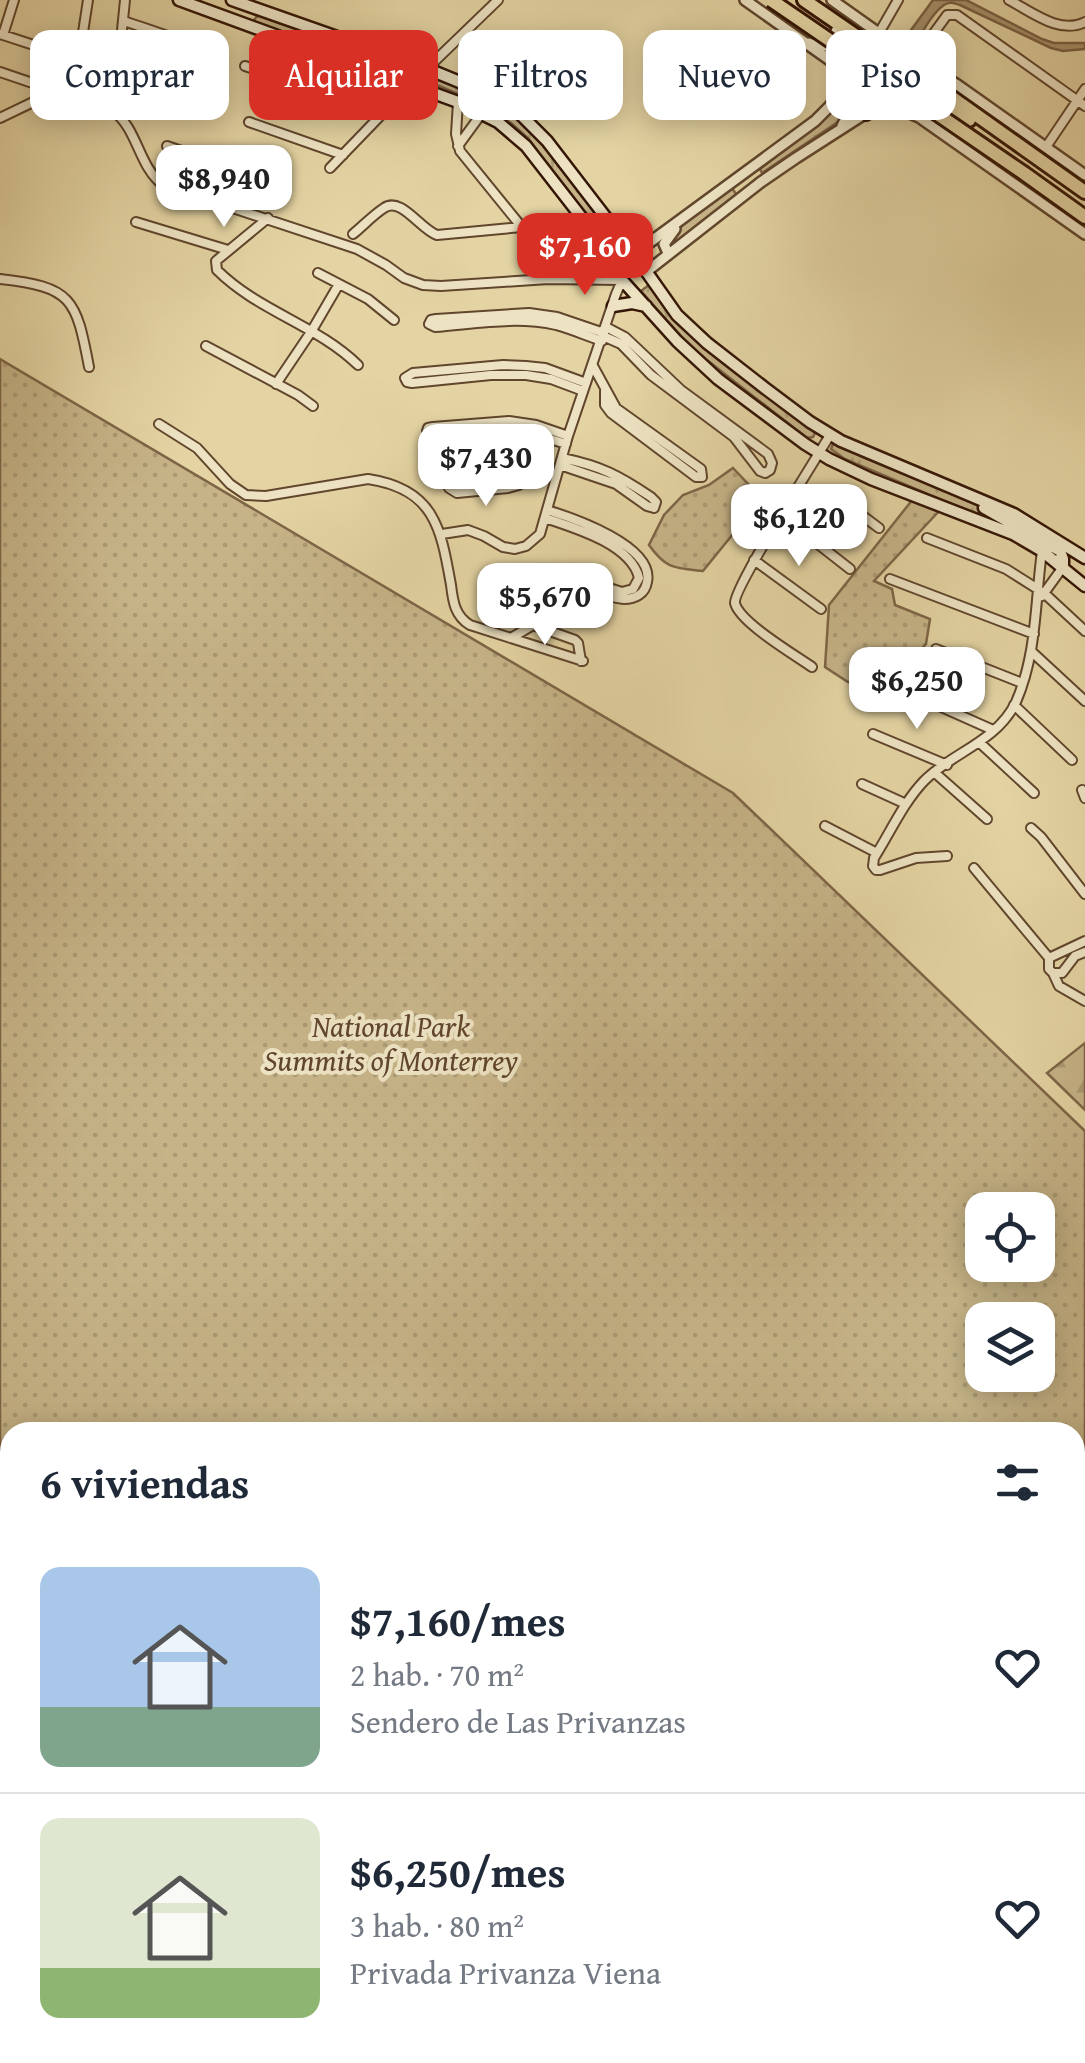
<!DOCTYPE html>
<html lang="es">
<head>
<meta charset="utf-8">
<style>
  :root { --surface:#fff; --page:#f6f6f7; --text:#1f2937; --muted:#747a83; --line:#e0e1e3; --accent:#d93025 }
  body { margin:0; font-family:"Gentium Book Plus",serif; background:var(--page); color:var(--text); height:100vh; display:flex; flex-direction:column; font-size:38px; white-space:nowrap }
  * { box-sizing:border-box; margin:0 }
  p { font-size:32px; color:var(--muted) }
  .icon { flex:none; width:55px; height:55px; fill:none; stroke:currentColor; stroke-width:2; stroke-linecap:round; stroke-linejoin:round }
  .map { position:relative; flex:1; overflow:hidden }
  .details { position:absolute; left:0px; top:1422px; width:1085px; height:642px; display:flex; flex-direction:column; background:var(--surface); border-radius:30px 30px 0 0; box-shadow:0 5px 25px #0003 }
  .details>* { flex:none }
  .banner { position:absolute; left:30px; top:30px; width:1025px; height:90px; display:flex; gap:20px }
  .tools { position:absolute; left:965px; top:1192px; display:grid; gap:20px }
  .tools a { display:grid; place-items:center; width:90px; height:90px; border-radius:20px; background:var(--surface); box-shadow:0 5px 25px #0003; font-size:50px }
  .price { position:absolute; translate:-50% -85px; padding:0 22px; border-radius:20px; background:#fff; color:#222; font-size:32px; line-height:65px; filter:drop-shadow(0 2px 5px #0008) }
  .price::after { content:''; position:absolute; left:50%; top:60px; width:30px; height:22px; margin-left:-15px; background:inherit; clip-path:polygon(0 0,100% 0,50% 100%) }
  .price.current { background:var(--accent); color:#fff }
  ul { padding:0; list-style:none }
  li { display:flex; align-items:center; gap:30px; height:250px; padding:0 40px }
  li+li { border-top:2px solid var(--line) }
  li span { display:grid; place-items:center; flex:none; width:280px; height:200px; border-radius:20px; color:#555 }
  li>.icon { margin-inline-start:auto }
  span .icon { width:120px; height:120px; fill:#fffc; stroke-width:1 }
  li b { font-size:42px }
  h2 { display:flex; justify-content:space-between; align-items:center; height:120px; padding:0 40px; font-size:42px }
  .pill { padding:0 35px; border-radius:20px; background:var(--surface); box-shadow:0 5px 25px #0003; font-size:35px; line-height:90px }
  .pill.current { background:var(--accent); color:#fff }
  .map>svg:first-child { display:block }
  .grass { fill:url(#grass-tufts); stroke:#7e6547; stroke-width:2.5 }
  .forest { fill:url(#forest-firs); stroke:#7e6547; stroke-width:2.5 }
  .park { fill:url(#park-dots); stroke:#7e6547; stroke-width:2.5; fill-rule:evenodd }
  .water { fill:#a8936e; stroke:#7a6144; stroke-width:2.5 }
  .lines { fill:none; stroke-linecap:round; stroke-linejoin:round }
  .minor-casing { stroke:#61462d; stroke-width:12 }
  .tertiary-casing { stroke:#61462d; stroke-width:14 }
  .secondary-casing { stroke:#351606; stroke-width:15 }
  .trunk-casing { stroke:#351606; stroke-width:18 }
  .minor { stroke:#ede3c3; stroke-width:8 }
  .tertiary { stroke:#ede3c3; stroke-width:9 }
  .secondary { stroke:#ede3c3; stroke-width:10 }
  .trunk { stroke:#e4d4a3; stroke-width:12 }
  .trunk-bridge-casing { stroke:#351606; stroke-width:18; stroke-linecap:butt }
  .trunk-bridge { stroke:#e4d4a3; stroke-width:12 }
  .labels { text-anchor:middle; dominant-baseline:central; stroke-width:8; stroke-linejoin:round; paint-order:stroke }
  .park-label { font-size:30px; font-style:italic; fill:#60452d; stroke:#ede3c3 }
</style>
</head>
<body>
<div class="map">
<svg width="1085" height="2063" viewBox="0 0 1085 2063">
  <defs>
    <pattern id="grass-tufts" width="24" height="20" patternUnits="userSpaceOnUse" patternTransform="scale(2.5)"><rect width="24" height="20" fill="#c6b488"/><path d="M3 7l-1-3M5 7V3M7 7l1-3M15 17l-1-3M17 17v-4M19 17l1-3" fill="none" stroke="#ab9a74"/></pattern>
    <pattern id="forest-firs" width="22" height="20" patternUnits="userSpaceOnUse" patternTransform="scale(2.5)"><rect width="22" height="20" fill="#c6b488"/><path d="M5 1l3.5 6h-7zM16 11l3.5 6h-7z" fill="#ab9a74"/></pattern>
    <pattern id="park-dots" width="8" height="8" patternUnits="userSpaceOnUse" patternTransform="scale(2.5)"><rect width="8" height="8" fill="#c6b488"/><path d="M2 2h.1M6 6h.1" fill="none" stroke="#ab9a74" stroke-width="1.8" stroke-linecap="round"/></pattern>
  </defs>
  <rect width="100%" height="100%" fill="#e4d4a3"/>
  <filter id="stains"><feTurbulence type="fractalNoise" baseFrequency=".002" numOctaves="4"/><feColorMatrix values="0 0 0 0 .2 0 0 0 0 .09 0 0 0 0 .02 0 0 0 .5 -.17"/></filter>
  <radialGradient id="worn" r=".72"><stop offset=".6" stop-color="#630" stop-opacity="0"/><stop offset="1" stop-color="#630" stop-opacity=".3"/></radialGradient>
  <path class="grass" d="M258 15 404 64 407 70 401 73 256 25 254 20Z
    M433 75 463 85 517 116 545 144 621 246 611 251 528 138 511 123 480 103 432 83 431 78Z
    M851 80 875 97 762 173 760 169 774 158Z
    M732 188 736 194 735 196 671 246 667 242 685 223Z
    M649 285 701 344 812 429 815 433 813 437 807 438 689 346 641 291Z
    M833 444H837L863 457 970 501 1034 539 845 459 831 449Z"/>
  <path class="forest" d="M1085 1043V1110L1047 1073Z"/>
  <path class="park" d="M0 359 733 793 1085 1131V2063H0ZM982 1210H1038V1265H982ZM982 1320H1038V1375H982ZM10 1432H1075V2055H10Z
    M733 468 752 488 763 494 759 502 703 571C674 568 666 569 649 545L664 515 683 495 709 485Z
    M913 499 940 510 874 581 892 589 895 605 930 619 926 644 893 680 871 687 848 682 825 667 829 605Z"/>
  <path class="water" d="M933 0H966L1042 39 1054 43H1085V49L1063 51 1051 48 960 5C953 3 950 1 944 5 931 14 921 35 913 48L903 41Z"/>
  <g class="lines">
    <defs>
      <path id="minor" d="M1009 0C1032 12 1060 35 1085 22
        M124 21C140 27 198 44 206 55 211 62 212 78 211 86 210 97 206 100 196 101L119 75 118 70 125 0
        M879 33 898 0
        M0 34 55 52
        M3 35 14 0
        M915 59 947 15H957L1085 106
        M245 66 384 113
        M0 72 112 110C138 128 138 166 163 185L357 249 386 265 404 278 423 285 441 286 548 279 622 280
        M73 97 88 0
        M458 102 456 134 460 151 551 263
        M0 118 54 92
        M249 122 343 155
        M167 146 278 184
        M458 146 482 113
        M1046 147 1085 89
        M330 168 410 85 498 0
        M215 201 229 167
        M268 218 216 261 217 270C258 311 317 325 358 365
        M136 222 228 250
        M353 234C363 226 373 215 384 208 401 196 420 229 437 235L522 227
        M318 273 368 299 394 320
        M567 275 612 264
        M0 279C72 287 76 298 89 367
        M429 324 431 320 436 319 529 313 557 317 604 333
        M429 324 435 327C475 324 516 316 556 325 571 329 587 336 602 341
        M603 336 621 344 651 375 734 437 760 471 765 473 770 470 772 463 768 454 681 390 625 337 606 327
        M206 346 298 395 313 406
        M593 366 616 408 701 469 702 477
        M405 378 413 373 503 365 526 366 545 368 586 383
        M405 378 407 382 412 383 491 375H526L551 379 583 391
        M276 384 311 332 339 284
        M605 391V405L611 413 696 477H702
        M159 424 197 448 230 484 246 495 266 496 368 479C435 489 441 529 451 585 453 602 455 616 470 625L583 661
        M427 431 428 428 433 427 509 421 536 425 568 436
        M427 431 430 434 437 435 522 430 566 444
        M562 458C601 466 618 475 651 497L656 502 654 508
        M560 465 616 484 647 506 654 508
        M449 488 457 493 508 488 519 485 535 430
        M449 488 454 483 522 478
        M799 488C839 495 848 505 879 528
        M547 510C573 518 655 546 647 582 645 594 635 599 624 599 602 597 572 583 550 577L547 572
        M781 515 850 569
        M545 518C574 528 631 544 639 578L633 589 622 592 555 571 547 572
        M442 534 468 530 484 536 503 547 515 549 526 546 540 534 568 436 616 294 619 287 625 283
        M927 538 1006 569 1044 593 1085 631
        M754 560 821 609
        M890 579 1034 634
        M1042 596 1063 567
        M511 638 533 625 575 640 578 643 581 661
        M936 649 1022 683
        M1032 652 1085 701
        M812 667C795 655 739 622 735 603 733 589 817 457 830 435
        M901 689 993 730
        M1014 705 1072 760
        M873 734 947 765
        M980 743 1034 793
        M934 772 987 819
        M862 784 906 804
        M1082 790 1085 798
        M825 826 877 853
        M1031 828 1041 837 1085 894
        M947 856 916 858 880 870H876L873 866 874 858C890 833 903 803 924 781 951 753 997 742 1016 702 1037 654 1035 602 1042 551
        M974 868 1049 958
        M1049 958V969L1053 973H1062L1075 956 1085 952
        M1049 958 1085 941
        M1053 973 1059 986 1085 1001
        M1075 1858 1085 1861
        M1075 1958 1085 1968"/>
      <path id="tertiary" d="M745 0 896 107 919 117 1085 234
        M832 0 915 59 956 84 1085 175
        M809 43 819 46H831L836 39V31
        M829 107 840 105 846 109 847 116 842 126
        M668 253 664 244 675 229
        M634 254 815 121 829 107 853 76
        M646 272 761 182 796 158 866 113 896 107"/>
      <path id="secondary" d="M179 0 458 102 498 122 526 146 589 227 622 280 677 341 718 379 805 444 829 459 871 479 1013 534 1042 551 1085 586
        M232 0 428 69 484 92 518 112 547 141 634 254 677 315 707 343 766 389 810 422 841 441 1014 514 1085 558
        M613 306 632 303 646 306
        M984 508 1060 551 1063 559V567"/>
      <path id="trunk" d="M804 0 923 82 951 97 1085 192
        M848 40 904 81 969 120
        M863 57C868 77 875 94 866 113
        M1025 174 1085 217"/>
    </defs>
    <use href="#minor" class="minor-casing"/>
    <use href="#tertiary" class="tertiary-casing"/>
    <use href="#secondary" class="secondary-casing"/>
    <use href="#trunk" class="trunk-casing"/>
    <use href="#minor" class="minor"/>
    <use href="#tertiary" class="tertiary"/>
    <use href="#secondary" class="secondary"/>
    <use href="#trunk" class="trunk"/>
    <defs>
      <path id="trunk-bridge" d="M771 0 1025 174"/>
    </defs>
    <use href="#trunk-bridge" class="trunk-bridge-casing"/>
    <use href="#trunk-bridge" class="trunk-bridge"/>
  </g>
  <g class="labels">
    <g class="park-label">
      <text x="391" y="1026">National Park<tspan x="391" dy="34">Summits of Monterrey</tspan></text>
    </g>
  </g>
  <rect width="100%" height="100%" filter="url(#stains)"/>
  <rect width="100%" height="100%" fill="url(#worn)"/>
</svg>
<div class="tools">
<a><svg class="icon" aria-label="locate" viewBox="0 0 24 24"><circle cx="12" cy="12" r="6"/><path d="M12 2v4M12 18v4M2 12h4M18 12h4"/></svg></a>
<a><svg class="icon" aria-label="layers" viewBox="0 0 24 24"><path d="M12 4l9 5-9 5-9-5zM3 14l9 5 9-5"/></svg></a>
</div>
<b class="price" style="left:224px;top:230px">$8,940</b>
<b class="price current" style="left:585px;top:298px">$7,160</b>
<b class="price" style="left:486px;top:509px">$7,430</b>
<b class="price" style="left:799px;top:569px">$6,120</b>
<b class="price" style="left:545px;top:648px">$5,670</b>
<b class="price" style="left:917px;top:732px">$6,250</b>
<div class="banner">
<a class="pill">Comprar</a>
<a class="pill current">Alquilar</a>
<a class="pill">Filtros</a>
<a class="pill">Nuevo</a>
<a class="pill">Piso</a>
</div>
<section class="details">
<h2>6 viviendas<svg class="icon" aria-label="filters" viewBox="0 0 24 24"><path d="M4 7h16M4 17h16"/><circle cx="9" cy="7" r="2"/><circle cx="15" cy="17" r="2"/></svg></h2>
<ul>
<li><span style="background:linear-gradient(#a9c7e8 70%,#7fa58c 0)"><svg class="icon" aria-label="home" viewBox="0 0 24 24"><path d="M3 11l9-7 9 7M6 9v11h12V9"/></svg></span><div><b>$7,160/mes</b><p>2 hab. · 70 m²</p><p>Sendero de Las Privanzas</p></div><svg class="icon" aria-label="heart" viewBox="0 0 24 24"><path d="M12 20l-8-8c-3-5 5-10 8-4 3-6 11-1 8 4z"/></svg></li>
<li><span style="background:linear-gradient(#dfe7d0 75%,#8fb573 0)"><svg class="icon" aria-label="home" viewBox="0 0 24 24"><path d="M3 11l9-7 9 7M6 9v11h12V9"/></svg></span><div><b>$6,250/mes</b><p>3 hab. · 80 m²</p><p>Privada Privanza Viena</p></div><svg class="icon" aria-label="heart" viewBox="0 0 24 24"><path d="M12 20l-8-8c-3-5 5-10 8-4 3-6 11-1 8 4z"/></svg></li>
</ul>
</section>
</div>
</body>
</html>
